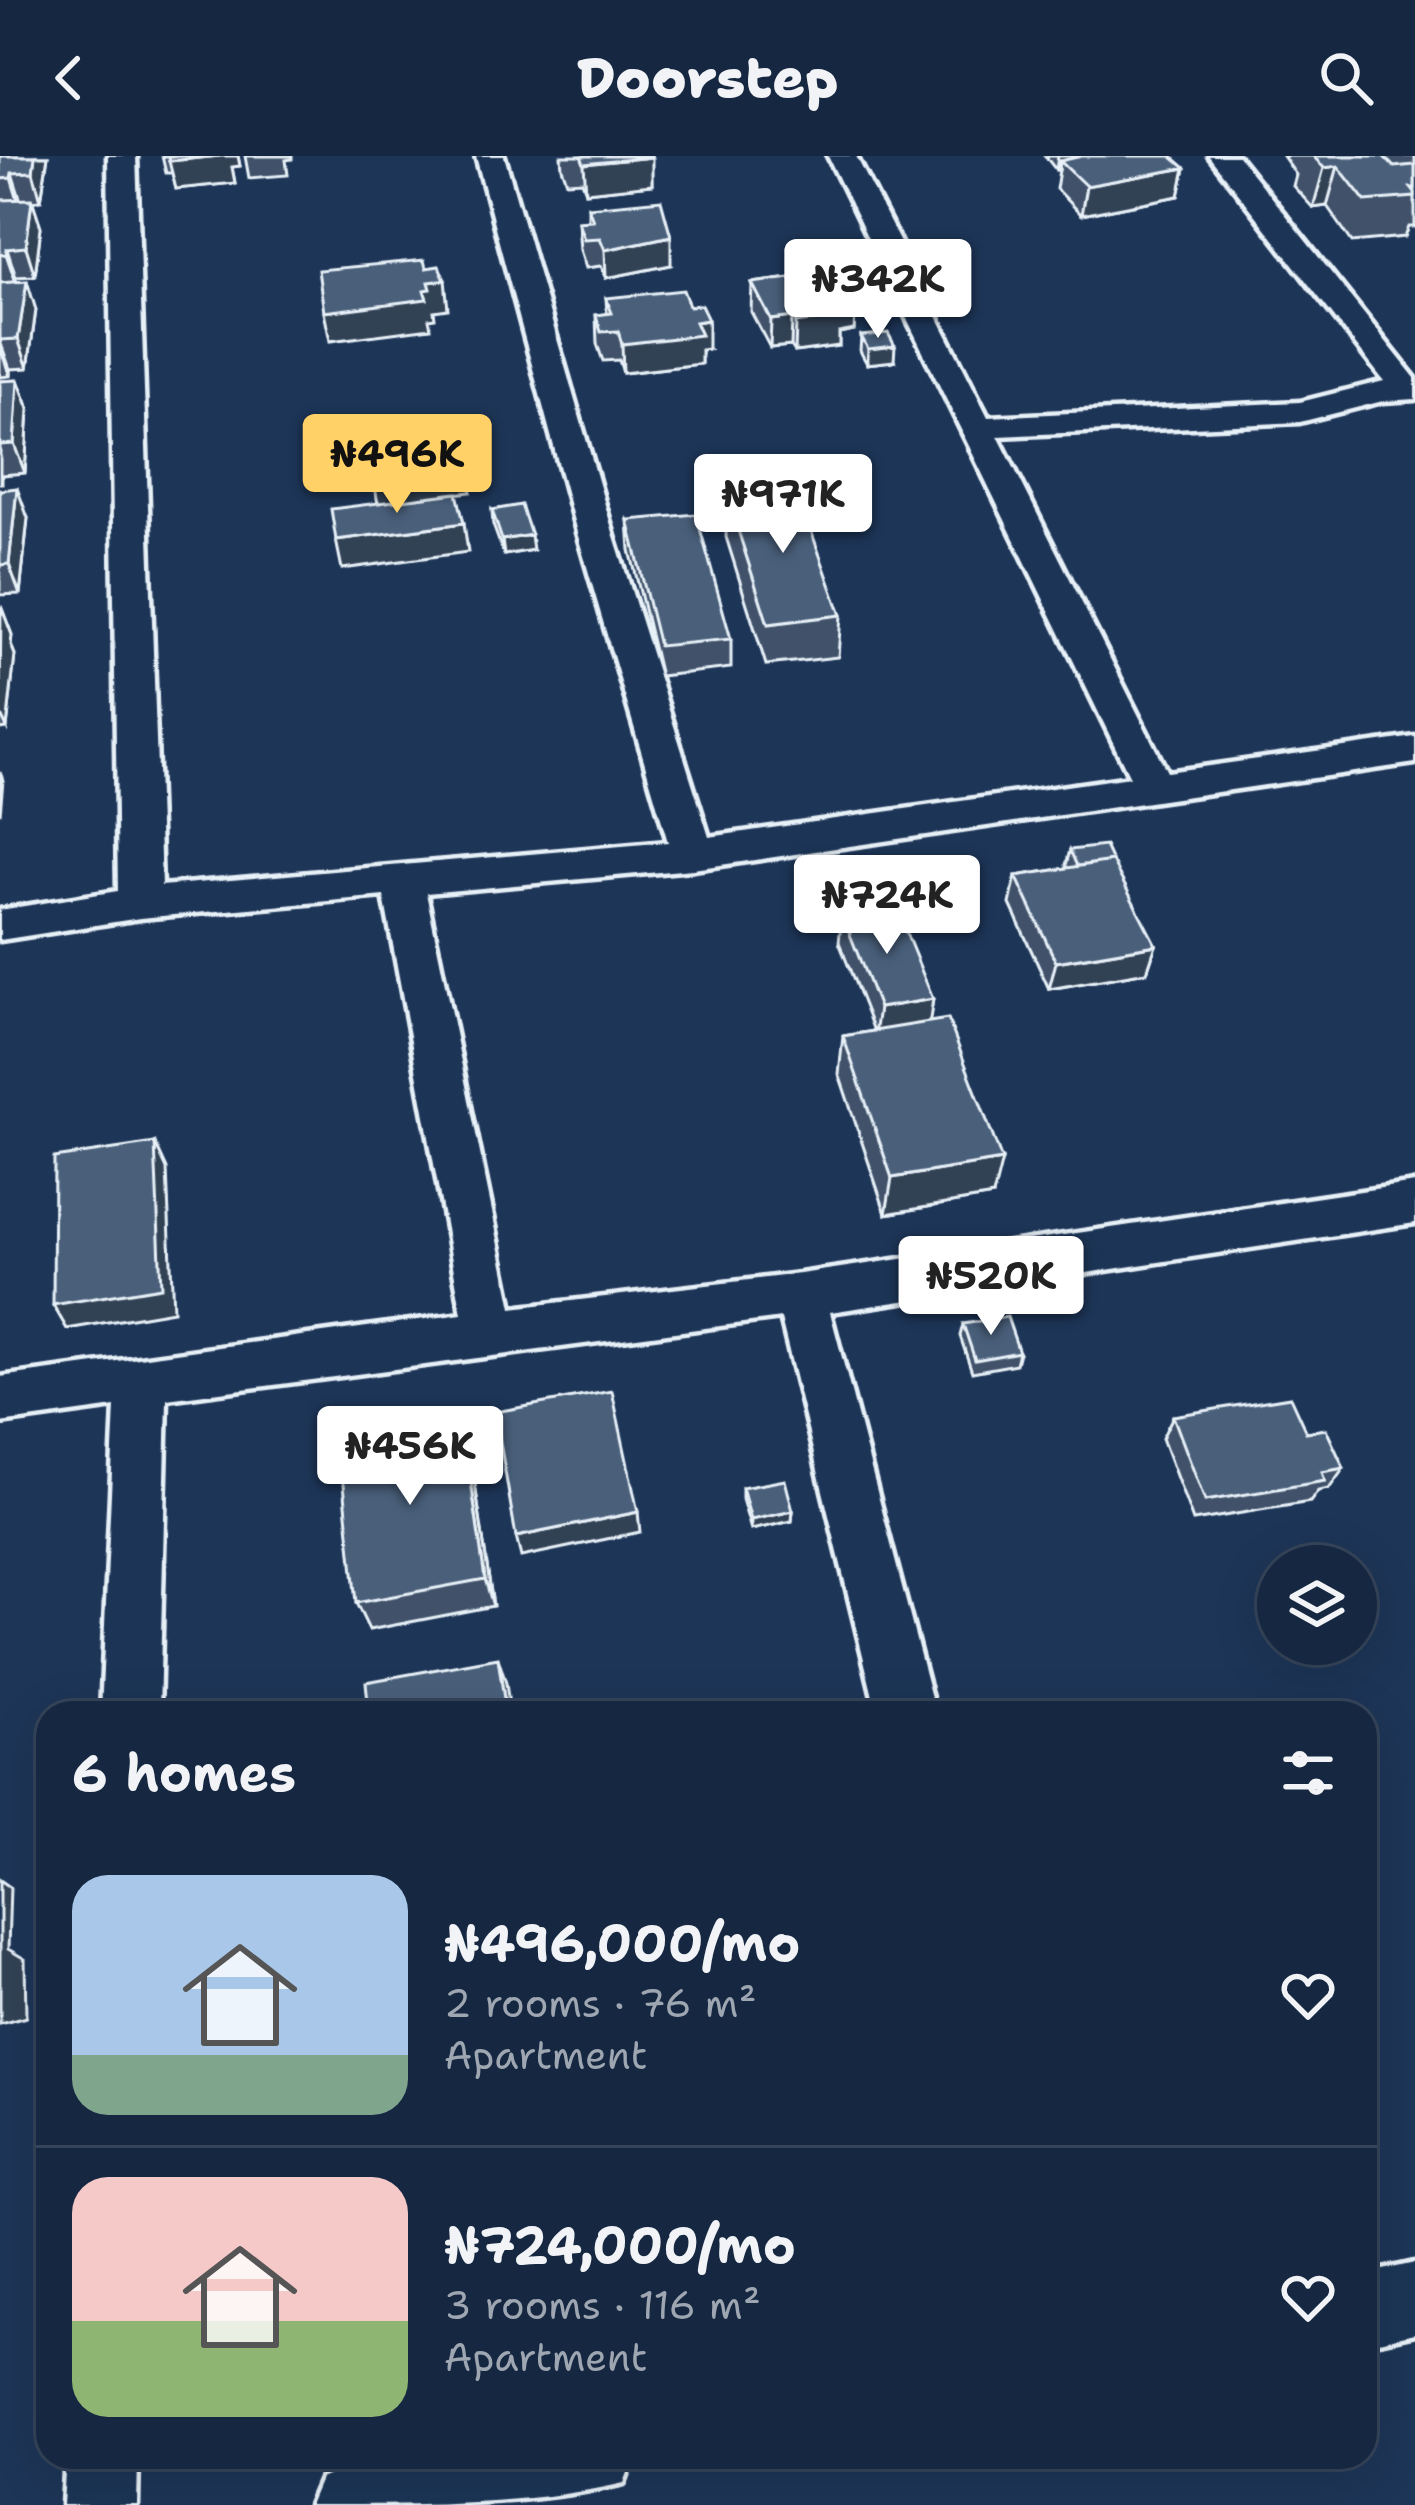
<!DOCTYPE html>
<html lang="en">
<head>
<meta charset="utf-8">
<style>
  :root { --surface:#162841; --page:#1f3048; --text:#f1f3f6; --muted:#9ea6b1; --line:#35445a; --accent:#ffd166 }
  body { margin:0; font-family:"Shantell Sans",sans-serif; background:var(--page); color:var(--text); height:100vh; display:flex; flex-direction:column; font-size:45px; white-space:nowrap }
  * { box-sizing:border-box; margin:0 }
  p { font-size:39px; color:var(--muted) }
  .icon { flex:none; width:66px; height:66px; fill:none; stroke:currentColor; stroke-width:2; stroke-linecap:round; stroke-linejoin:round }
  .map { position:relative; flex:1; overflow:hidden }
  .side { position:absolute; left:36px; top:1545px; width:1341px; height:768px; display:flex; flex-direction:column; background:var(--surface); border-radius:36px; box-shadow:0 12px 48px #0002,0 0 0 3px var(--line) }
  .side>* { flex:none }
  .buttons { position:absolute; left:1257px; top:1389px; display:grid; gap:24px }
  .buttons a { display:grid; place-items:center; width:120px; height:120px; border-radius:50%; background:var(--surface); box-shadow:0 12px 48px #0002,0 0 0 3px var(--line); font-size:60px }
  .price { position:absolute; translate:-50% -102px; padding:0 27px; border-radius:12px; background:#fff; color:#222; font-size:39px; line-height:78px; filter:drop-shadow(0 3px 6px #0008) }
  .price::after { content:''; position:absolute; left:50%; top:72px; width:36px; height:27px; margin-left:-18px; background:inherit; clip-path:polygon(0 0,100% 0,50% 100%) }
  .price.current { background:var(--accent); color:#111 }
  ul { padding:0; list-style:none }
  li { display:flex; align-items:center; gap:36px; height:300px; padding:0 36px }
  li+li { border-top:3px solid var(--line) }
  li span { display:grid; place-items:center; flex:none; width:336px; height:240px; border-radius:36px; color:#555 }
  li>.icon { margin-inline-start:auto }
  span .icon { width:144px; height:144px; fill:#fffc; stroke-width:1 }
  li b { font-size:51px }
  h2 { display:flex; justify-content:space-between; align-items:center; height:144px; padding:0 36px; font-size:51px }
  header { display:flex; justify-content:space-between; align-items:center; height:156px; padding:0 36px; background:var(--surface); font-size:54px; font-weight:800 }
  .map>svg:first-child { display:block }
  .lines { fill:none; stroke-linecap:round; stroke-linejoin:round }
  .minor-casing { stroke:#e8f1f8; stroke-width:9 }
  .minor { fill:#1d3557; fill-rule:evenodd }
  .wall { fill:#3f5169; stroke:#e8f1f8; stroke-width:3 }
  .shaded-wall { fill:#334255; stroke:#e8f1f8; stroke-width:3 }
  .building { fill:#495e7a; stroke:#e8f1f8; stroke-width:3 }
</style>
</head>
<body>
<header><svg class="icon" aria-label="back" viewBox="0 0 24 24"><path d="M15 5l-7 7 7 7"/></svg>Doorstep<svg class="icon" aria-label="search" viewBox="0 0 24 24"><circle cx="10" cy="10" r="6"/><path d="M15 15l6 6"/></svg></header>
<div class="map">
<svg width="1415" height="2349" viewBox="0 0 1415 2349">
  <rect width="100%" height="100%" fill="#1d3557"/>
  <filter id="ink" filterUnits="userSpaceOnUse"><feTurbulence type="fractalNoise" baseFrequency=".00833" numOctaves="2"/><feDisplacementMap in="SourceGraphic" scale="24" xChannelSelector="R" yChannelSelector="G"/><feConvolveMatrix kernelMatrix="1 2 1 2 8 2 1 2 1" color-interpolation-filters="sRGB"/></filter>
  <g filter="url(#ink)">
    <g class="lines">
      <defs>
        <path id="minor" d="M108 0H136L161 730 668 686 578 380 476 0H504L614 380 709 681 1130 621 828 0H856L988 261 1300 246 1384 225 1209 0H1238L1415 222V243L1383 245 1300 266 998 280 1167 616 1415 581V607L693 713 426 737 512 1152 800 1118 1415 1027V1067L830 1156 935 1557H877L781 1162 167 1243 159 1557H101L115 1251 0 1267V1221L462 1158 384 740 140 762 0 784V754L118 735Z
          M1415 2107V2177L1365 2188V2118Z
          M66 2301H138L137 2349H63Z
          M405 2301H634L624 2327C532 2349 408 2349 309 2349L320 2323 346 2312Z"/>
      </defs>
      <use href="#minor" class="minor-casing"/>
      <use href="#minor" class="minor"/>
    </g>
    <path class="wall" d="M0 0H48L41 44 32 45 41 71 35 120 16 121V126L36 154 28 212 10 213V220L0 221Z
      M162 0H238L240 10 232 11 235 27 176 33 172 17H166Z
      M245 0H292V3L286 4 288 19 249 22Z
      M561 0H651L652 29 586 36 582 25 567 26 562 12Z
      M1045 0H1171L1185 12 1179 40 1081 59 1056 33 1059 14H1056Z
      M1283 0H1415V71H1409L1405 81 1352 86 1327 50 1313 52 1293 30 1296 19Z
      M588 51 671 109 606 122 601 110 586 112 580 94 578 65 588 64Z
      M829 111 860 135 848 136 856 145 854 174 839 177V190L795 196 791 190 770 192 751 156 752 127 828 117Z
      M606 142 708 193 701 194V208L623 217 619 204 603 205 597 188 596 159 607 158Z
      M861 180 894 205 867 208 860 195Z
      M18 224 29 253 25 317 2 319V327H0V225Z
      M0 334 28 362 20 438 0 439Z
      M727 340 841 459 838 501 766 509 726 381Z
      M492 354 533 394 504 399 493 369Z
      M628 364 731 483V512L660 520 630 394Z
      M1 450 12 479 11 489 15 499 7 572 0 573Z
      M1070 694 1156 789 1147 816 1049 833 1010 748 1016 720 1067 712 1066 709Z
      M892 716 936 737 934 752 898 756 890 730Z
      M842 758 933 843 929 866 993 1040 886 1058 839 918 843 880 874 875 839 786Z
      M963 1168 1019 1196 1016 1208 972 1216 960 1180Z
      M1173 1260 1306 1276 1344 1312 1329 1333 1318 1335 1310 1346 1193 1365 1162 1282Z
      M469 1287 493 1450 369 1474 356 1447Z
      M742 1332 793 1355 792 1365 751 1374 742 1343Z"/>
    <path class="shaded-wall" d="M35 0H48L41 44 33 16Z
      M220 0H238L240 10 232 11 235 27 176 33 169 5Z
      M1058 0H1078L1076 11 1060 5 1059 14H1056Z
      M652 1V29L586 36 584 8Z
      M1338 10 1327 50 1313 52 1324 12Z
      M1185 12 1179 40 1081 59 1086 30Z
      M12 17 21 45 20 51 11 22Z
      M32 43 41 71 35 120 26 91Z
      M671 80V109L606 122 605 94Z
      M7 93 16 121V127L6 98Z
      M861 120 860 135 834 138 835 123Z
      M445 124 448 153 434 155 435 162 429 163 431 172 330 185 324 156 429 126Z
      M27 125 36 154 28 212 18 183Z
      M856 145 854 174 839 177V190L795 196 796 167 836 149Z
      M792 161 791 190 770 192 771 164Z
      M708 164V193L701 194V208L623 217 622 188 695 166Z
      M0 185 10 213V220L0 192Z
      M895 190 894 205 867 208 868 193Z
      M18 224 29 253 25 317 14 288Z
      M467 306 471 336 453 338 405 358 400 328 449 309Z
      M398 322 403 351 379 354 374 325Z
      M17 332 28 362 20 438 9 408Z
      M464 367 468 396 342 413 336 384Z
      M531 379 533 394 504 399 502 384Z
      M1 450 12 479 11 489 15 499 7 572 0 557Z
      M0 616 3 624 0 658Z
      M1156 789 1147 816 1049 833 1056 806Z
      M933 843 929 870 875 879 879 852Z
      M155 987 167 1013 173 1155 67 1173 53 1149Z
      M1002 1004 993 1040 886 1058 892 1022Z
      M461 1256 469 1287 493 1450 485 1423Z
      M793 1355 792 1365 751 1374V1364Z
      M638 1356 640 1376 521 1401 516 1381Z
      M498 1502 506 1527 510 1557H506Z
      M0 1724 10 1731 8 1793 25 1803 26 1861 0 1868Z"/>
    <path class="building" d="M0 0H35L33 16 12 17 11 22 0 23Z
      M168 0H220L169 5Z
      M581 0H651L652 1 584 8Z
      M1082 0H1171L1185 12 1086 30 1060 5Z
      M1313 0H1383L1394 11 1415 9V32H1411L1415 37V41L1365 45 1338 10 1324 12Z
      M32 43 26 91 7 93 6 98 0 99V44Z
      M661 44 671 80 605 94 600 82 584 83 578 65 593 64 588 51Z
      M424 104 426 112 439 110 445 124 429 126 431 133 424 134 427 143 324 156 318 114Z
      M855 108 861 120 835 123 829 111Z
      M830 117 856 145 836 149 841 161 796 167 792 161 771 164 752 127Z
      M27 125 18 183 0 184V127Z
      M683 134 689 150 701 149 708 164 695 166 701 179 622 188 618 175 601 176 596 159 612 157 606 142Z
      M888 177 895 190 868 193 861 180Z
      M18 224 14 288 0 289V225Z
      M441 270 444 286 460 284 467 306 449 309 446 323 400 328 398 322 374 325 366 278Z
      M17 332 9 408 0 409V334Z
      M796 332 841 459 768 468 727 340Z
      M457 337 464 367 336 384 331 353Z
      M521 349 531 379 502 384 492 354Z
      M696 358 731 483 659 490 628 364Z
      M1105 690 1112 705 1077 710 1070 694Z
      M1112 705 1156 789 1056 806 1016 720Z
      M927 712 936 737 900 741 892 716Z
      M895 750 933 843 879 852 842 758Z
      M948 863 1002 1004 892 1022 843 880Z
      M155 987 161 1131 53 1149 54 1002Z
      M1007 1161 1019 1196 975 1204 963 1168Z
      M612 1235 638 1356 516 1381 495 1256Z
      M1290 1241 1306 1276 1326 1273 1344 1312 1322 1316 1325 1325 1205 1345 1173 1260Z
      M461 1256 485 1423 356 1447 339 1278Z
      M785 1324 793 1355 751 1364 742 1332Z
      M498 1502 506 1557H369L366 1526Z"/>
  </g>
</svg>
<div class="buttons">
<a><svg class="icon" aria-label="layers" viewBox="0 0 24 24"><path d="M12 4l9 5-9 5-9-5zM3 14l9 5 9-5"/></svg></a>
</div>
<b class="price" style="left:878px;top:185px">₦342K</b>
<b class="price current" style="left:397px;top:360px">₦496K</b>
<b class="price" style="left:783px;top:400px">₦971K</b>
<b class="price" style="left:887px;top:801px">₦724K</b>
<b class="price" style="left:991px;top:1182px">₦520K</b>
<b class="price" style="left:410px;top:1352px">₦456K</b>
<section class="side">
<h2>6 homes<svg class="icon" aria-label="filters" viewBox="0 0 24 24"><path d="M4 7h16M4 17h16"/><circle cx="9" cy="7" r="2"/><circle cx="15" cy="17" r="2"/></svg></h2>
<ul>
<li><span style="background:linear-gradient(#a9c7e8 75%,#7fa58c 0)"><svg class="icon" aria-label="home" viewBox="0 0 24 24"><path d="M3 11l9-7 9 7M6 9v11h12V9"/></svg></span><div><b>₦496,000/mo</b><p>2 rooms · 76 m²</p><p>Apartment</p></div><svg class="icon" aria-label="heart" viewBox="0 0 24 24"><path d="M12 20l-8-8c-3-5 5-10 8-4 3-6 11-1 8 4z"/></svg></li>
<li><span style="background:linear-gradient(#f6c9c9 60%,#8fb573 0)"><svg class="icon" aria-label="home" viewBox="0 0 24 24"><path d="M3 11l9-7 9 7M6 9v11h12V9"/></svg></span><div><b>₦724,000/mo</b><p>3 rooms · 116 m²</p><p>Apartment</p></div><svg class="icon" aria-label="heart" viewBox="0 0 24 24"><path d="M12 20l-8-8c-3-5 5-10 8-4 3-6 11-1 8 4z"/></svg></li>
</ul>
</section>
</div>
</body>
</html>
